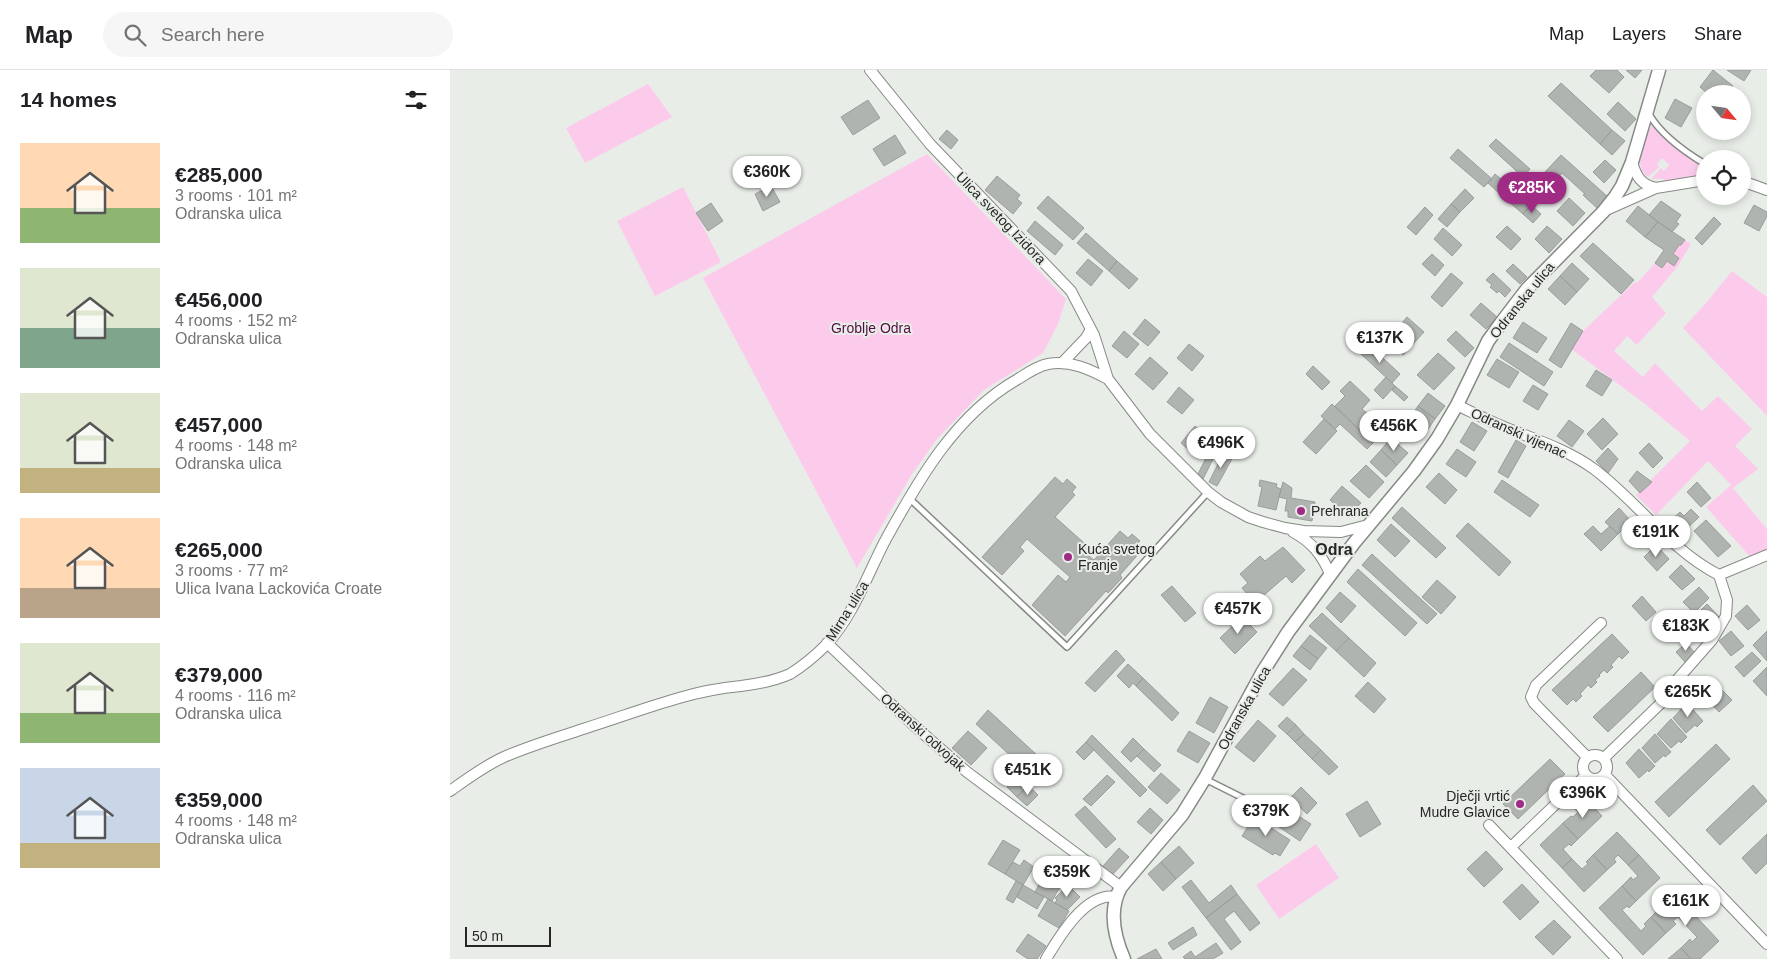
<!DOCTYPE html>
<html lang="en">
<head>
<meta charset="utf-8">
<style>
  :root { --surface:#fff; --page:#f6f6f6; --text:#202124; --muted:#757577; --line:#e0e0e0; --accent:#9f2b85 }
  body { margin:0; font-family:Arial,sans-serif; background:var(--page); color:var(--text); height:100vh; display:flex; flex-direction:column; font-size:19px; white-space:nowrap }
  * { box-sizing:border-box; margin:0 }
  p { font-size:16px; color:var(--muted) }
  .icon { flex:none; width:28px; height:28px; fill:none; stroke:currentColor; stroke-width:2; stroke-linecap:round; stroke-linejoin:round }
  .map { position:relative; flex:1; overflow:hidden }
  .panel { display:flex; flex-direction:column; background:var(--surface); width:450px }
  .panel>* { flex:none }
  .needle { width:32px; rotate:119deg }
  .fabs { position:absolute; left:1246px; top:15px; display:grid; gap:10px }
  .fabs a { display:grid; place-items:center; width:55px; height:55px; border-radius:50%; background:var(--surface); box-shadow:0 2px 8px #0003; font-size:25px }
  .scale { position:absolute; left:15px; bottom:12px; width:86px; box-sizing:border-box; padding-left:5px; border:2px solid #262725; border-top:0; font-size:14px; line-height:18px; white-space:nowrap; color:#262725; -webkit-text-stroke:4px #e9ede8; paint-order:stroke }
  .price { position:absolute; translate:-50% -42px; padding:0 11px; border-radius:18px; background:#fff; color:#222; font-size:16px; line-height:32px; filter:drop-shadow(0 1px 2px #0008) }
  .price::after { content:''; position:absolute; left:50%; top:30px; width:15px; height:11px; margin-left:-8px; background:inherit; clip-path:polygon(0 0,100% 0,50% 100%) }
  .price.active { background:var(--accent); color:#fff }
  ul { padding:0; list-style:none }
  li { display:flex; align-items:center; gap:15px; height:125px; padding:0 20px }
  li span { display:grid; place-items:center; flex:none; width:140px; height:100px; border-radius:0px; color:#555 }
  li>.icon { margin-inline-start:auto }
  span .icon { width:60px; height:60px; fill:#fffc; stroke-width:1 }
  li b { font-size:21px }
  h2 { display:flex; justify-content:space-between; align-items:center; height:60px; padding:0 20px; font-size:21px }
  header { display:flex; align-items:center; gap:30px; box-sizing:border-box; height:70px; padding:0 25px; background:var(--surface); border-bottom:1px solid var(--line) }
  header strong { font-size:24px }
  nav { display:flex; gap:28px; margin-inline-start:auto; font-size:18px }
  .search { width:350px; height:45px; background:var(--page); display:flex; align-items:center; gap:12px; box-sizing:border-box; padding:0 18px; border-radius:28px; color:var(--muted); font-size:19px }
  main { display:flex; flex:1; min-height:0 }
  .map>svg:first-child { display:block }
  .green { fill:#fccbec }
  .building { fill:#b0b4b0; stroke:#9a9e9a }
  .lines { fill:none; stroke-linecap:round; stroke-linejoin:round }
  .service-casing { stroke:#868a85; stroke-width:8 }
  .minor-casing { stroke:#868a85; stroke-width:12 }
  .tertiary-casing { stroke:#868a85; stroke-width:15 }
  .service { stroke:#fff; stroke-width:5 }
  .minor { stroke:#fff; stroke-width:10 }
  .tertiary { stroke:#fff; stroke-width:12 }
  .poi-dot { fill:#9f2b85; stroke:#e9ede8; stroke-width:2 }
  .labels { text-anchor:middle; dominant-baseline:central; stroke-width:4; stroke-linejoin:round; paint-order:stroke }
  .street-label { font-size:14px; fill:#262725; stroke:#e9ede8 }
  .park-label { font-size:14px; fill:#530e44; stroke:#e9ede8 }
  .poi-label { font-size:14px; fill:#262725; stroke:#e9ede8; text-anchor:start }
  .quarter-label { font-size:16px; font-weight:bold; fill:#262725; stroke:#e9ede8 }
</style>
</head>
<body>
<header>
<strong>Map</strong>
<div class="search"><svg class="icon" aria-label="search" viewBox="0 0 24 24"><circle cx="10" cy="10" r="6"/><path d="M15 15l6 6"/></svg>Search here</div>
<nav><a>Map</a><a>Layers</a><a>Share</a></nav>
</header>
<main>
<section class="panel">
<h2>14 homes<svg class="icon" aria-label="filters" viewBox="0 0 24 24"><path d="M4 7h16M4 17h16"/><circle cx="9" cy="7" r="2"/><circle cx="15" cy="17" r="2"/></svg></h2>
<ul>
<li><span style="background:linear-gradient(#ffd9b3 65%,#8fb573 0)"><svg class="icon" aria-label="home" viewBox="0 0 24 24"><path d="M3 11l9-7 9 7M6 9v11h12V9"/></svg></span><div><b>€285,000</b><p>3 rooms · 101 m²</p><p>Odranska ulica</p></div></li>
<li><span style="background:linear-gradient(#dfe7d0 60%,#7fa58c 0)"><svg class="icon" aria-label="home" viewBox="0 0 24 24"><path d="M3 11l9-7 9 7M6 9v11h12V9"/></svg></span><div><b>€456,000</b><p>4 rooms · 152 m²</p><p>Odranska ulica</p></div></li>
<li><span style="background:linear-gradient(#dfe7d0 75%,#c2b280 0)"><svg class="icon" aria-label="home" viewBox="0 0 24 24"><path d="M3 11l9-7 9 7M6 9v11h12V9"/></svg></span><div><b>€457,000</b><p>4 rooms · 148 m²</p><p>Odranska ulica</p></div></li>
<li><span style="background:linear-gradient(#ffd9b3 70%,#b9a48a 0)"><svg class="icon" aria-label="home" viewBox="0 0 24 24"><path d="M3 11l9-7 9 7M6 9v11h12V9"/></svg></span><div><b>€265,000</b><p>3 rooms · 77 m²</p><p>Ulica Ivana Lackovića Croate</p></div></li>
<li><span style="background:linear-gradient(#dfe7d0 70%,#8fb573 0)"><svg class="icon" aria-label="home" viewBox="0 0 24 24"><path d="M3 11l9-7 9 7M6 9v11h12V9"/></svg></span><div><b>€379,000</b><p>4 rooms · 116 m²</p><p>Odranska ulica</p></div></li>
<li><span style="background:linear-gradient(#c9d6e8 75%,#c2b280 0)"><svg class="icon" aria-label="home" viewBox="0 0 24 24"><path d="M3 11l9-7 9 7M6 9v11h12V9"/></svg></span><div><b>€359,000</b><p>4 rooms · 148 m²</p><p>Odranska ulica</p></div></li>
</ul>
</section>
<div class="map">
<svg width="1317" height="889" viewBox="0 0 1317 889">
  <rect width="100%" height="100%" fill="#e9ede8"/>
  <path class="green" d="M198 14 222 47 135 93 116 58Z
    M1202 55 1216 69 1255 98V108L1214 112 1213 109H1201L1211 98 1214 101 1219 95 1212 88 1207 94 1209 97 1198 107C1194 104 1191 99 1190 93 1190 86 1198 61 1202 55Z
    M477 84 616 229 608 254 593 283 534 320 487 369 462 404 407 498 253 208Z
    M233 117 271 192 205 226 167 151Z
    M1235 170 1241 174 1228 196 1202 227 1216 243 1187 275 1177 266 1164 281 1193 307 1205 293 1252 341 1268 326 1302 359 1285 376 1308 399 1283 418 1317 459V483L1302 489 1256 437 1281 415 1258 391 1206 445 1186 425 1240 371 1195 334 1120 278 1135 259 1185 212 1187 213 1205 193 1212 197 1217 191 1224 195 1229 188 1223 184 1229 175H1231Z
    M1282 201 1317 227V346L1233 258 1256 233Z
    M866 774 889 808 829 849 806 815Z"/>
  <path class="building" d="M1146 0H1167L1174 7 1159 23 1140 6Z
    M1176 0H1192L1185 8Z
    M1263 0 1283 16 1277 24H1258L1250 17Z
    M1277 0H1301L1294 11Z
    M1111 13 1162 60 1150 74 1098 26Z
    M1225 29 1242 38 1231 57 1215 48Z
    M418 30 430 48 403 65 391 47Z
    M1168 32 1186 49 1175 61 1157 44Z
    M497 60 508 70 501 79 489 69Z
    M1162 60 1175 71 1162 85 1150 74Z
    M445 65 456 83 434 96 423 79Z
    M1046 69 1080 99 1073 107 1039 76Z
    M1008 79 1042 109 1034 117 1000 88Z
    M1111 85 1158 127 1148 139 1133 125 1135 124 1112 103 1105 111 1095 102Z
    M1155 90 1166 100 1154 113 1143 102Z
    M1069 102 1080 113 1069 125 1058 115Z
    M1045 104 1058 115 1050 124 1038 113Z
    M547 106 570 125 567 129 572 133 563 144 535 120Z
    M1058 115 1081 135 1073 144 1050 124Z
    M321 116 330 132 313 141 305 124Z
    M1075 118 1086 128 1081 135 1069 125Z
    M1015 119 1024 128 1010 142 1001 134Z
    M598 126 634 158 623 170 587 138Z
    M1119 128 1135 143 1123 156 1107 141Z
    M1211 131 1231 145 1226 152 1229 154 1222 162 1199 145Z
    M261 133 273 151 258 161 246 143Z
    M1001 134 1010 142 997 157 988 149Z
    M1081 135 1091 144 1083 153 1073 144Z
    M1304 135 1317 142V146L1309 161 1294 153Z
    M1188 136 1208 152 1195 167 1176 151Z
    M975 137 983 145 966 165 957 157Z
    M1264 147 1271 154 1252 175 1245 168Z
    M585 151 613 175 605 185 577 161Z
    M1208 152 1235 170 1231 175H1229L1223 184 1229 188 1224 196 1217 191 1212 198 1205 193 1214 180 1195 167Z
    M1057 156 1071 169 1061 180 1046 167Z
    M1097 156 1112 169 1099 183 1085 169Z
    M993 158 1012 175 1002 186 984 169Z
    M636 163 667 191 659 201 627 173Z
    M1143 173 1184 210 1171 224 1130 186Z
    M982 184 994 195 985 206 972 194Z
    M638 189 653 201 641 216 626 203Z
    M667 191 688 209 679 219 659 201Z
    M1122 193 1139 209 1127 222 1110 206Z
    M1063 194 1077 207 1070 214 1056 201Z
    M1001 203 1013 213 992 237 981 227Z
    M1043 203 1061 220 1055 227 1049 221 1047 223 1040 217 1042 215 1036 210Z
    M1110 206 1127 222 1115 235 1098 219Z
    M1031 233 1047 247 1036 259 1020 245Z
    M957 247 974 262 953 285 945 277 959 260 952 253Z
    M695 249 710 262 698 276 683 264Z
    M1073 252 1097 268 1087 283 1063 268Z
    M1121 253 1133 261 1111 298 1099 290Z
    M674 261 689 274 677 288 662 276Z
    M1006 261 1024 278 1015 287 997 270Z
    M1059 273 1103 302 1094 316 1050 287Z
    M739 274 754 286 742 301 727 288Z
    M918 274 950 304 942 313 910 283Z
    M988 283 1005 298 984 320 967 305Z
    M700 287 718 303 703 320 685 304Z
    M1047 289 1069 302 1059 318 1037 305Z
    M863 296 880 312 872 320 856 304Z
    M1146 300 1162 310 1152 326 1136 316Z
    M936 307 945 316 933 329 924 320Z
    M900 311 920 330 912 339 917 343 912 348 930 365 923 373 885 336 895 326 890 321Z
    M1083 315 1098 324 1088 340 1073 331Z
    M945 316 958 327 954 331 942 320Z
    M729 317 744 330 732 344 717 332Z
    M978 323 995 336 985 349 968 336Z
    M882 334 923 373 917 379 890 354 885 359 871 346Z
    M968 336 985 349 976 362 959 349Z
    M1153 348 1168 364 1152 380 1137 364Z
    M874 349 887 361 866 384 853 372Z
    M1119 350 1134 361 1122 377 1107 366Z
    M1022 352 1037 361 1024 381 1010 372Z
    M745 356 762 371 748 388 731 373Z
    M941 368 958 383 947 395 931 380Z
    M1066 370 1076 376 1058 408 1048 402Z
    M1199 373 1213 388 1203 398 1189 383Z
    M762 376 768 379 753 409 747 406Z
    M1158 378 1168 389 1158 403 1146 391Z
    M1007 379 1026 392 1016 407 996 394Z
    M931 380 947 395 936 407 920 392Z
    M774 382 783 387 767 416 759 412Z
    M916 395 934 412 919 428 900 411Z
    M1187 401 1202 412 1190 423 1179 411Z
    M989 403 1007 420 995 434 976 417Z
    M605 407 613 414 617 409 626 417 622 422 625 425 605 447 643 481 639 486 644 490 670 461 678 468 682 464 690 471 686 475 692 480 670 505 672 508 658 523 656 521 615 566 582 535 608 505 616 512 620 507 577 469 570 477 574 481 552 505 532 487Z
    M810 410 827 414 826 417 831 419 826 440 808 436 812 417 809 416Z
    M1052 410 1089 435 1080 447 1044 422Z
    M833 412 842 418 841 428 865 432 862 451 838 447V441H835L837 429 829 427Z
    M1247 412 1261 428 1251 437 1237 422Z
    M892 416 911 433 898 447 880 430Z
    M952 437 996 478 986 488 942 448Z
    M1169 438 1181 451 1168 464 1155 452Z
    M1241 439 1249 447 1231 464 1219 452 1230 442 1234 446Z
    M1256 450 1281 476 1268 487 1244 461Z
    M1018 453 1061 492 1049 506 1006 466Z
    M941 454 960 471 945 487 927 470Z
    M1143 456 1151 464 1160 456 1168 464 1151 481 1134 464Z
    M1206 475 1219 489 1207 501 1194 487Z
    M833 477 855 500 842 513 836 506 805 533 792 518 798 513 790 504 810 486 815 491Z
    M922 484 987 544 977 554 912 495Z
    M1231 495 1245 509 1232 520 1219 507Z
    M908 499 967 553 955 566 897 512Z
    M987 510 1006 527 991 544 972 527Z
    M722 516 746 543 735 552 711 525Z
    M1249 517 1259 528 1244 543 1233 532Z
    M890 522 906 536 891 553 876 538Z
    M1192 526 1206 542 1196 551 1182 536Z
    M1257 534 1270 548 1258 560 1245 546Z
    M1297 535 1310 550 1298 560 1285 546Z
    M1212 542 1226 557 1216 566 1202 551Z
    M872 543 899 568 886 581 859 556Z
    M792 547 807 562 785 584 770 568Z
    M1281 561 1294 576 1281 586 1269 571Z
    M1317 561V591L1303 575Z
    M1162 564 1179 582 1172 589 1169 586 1161 595 1163 597 1157 603 1154 600 1149 605 1150 606 1145 610 1147 612 1141 618 1138 615 1130 624 1132 626 1126 632 1123 629 1117 635 1102 620Z
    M860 565 877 578 868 589 851 576Z
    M899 568 926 593 914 607 886 581Z
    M1236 573 1245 583 1235 592 1226 582Z
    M851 576 868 589 860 600 843 586Z
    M666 580 675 590 645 622 635 613Z
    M1302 582 1311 591 1294 607 1285 597Z
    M678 594 693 608 686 616 683 613 679 618 667 606Z
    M1317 597V626L1303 611Z
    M843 598 857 610 833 636 819 624Z
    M1191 602 1205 617 1158 662 1143 647Z
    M693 608 729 643 722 651 686 616Z
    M918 612 936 629 924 643 905 626Z
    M1267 615 1282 630 1269 642 1255 627Z
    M760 627 778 637 764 663 746 653Z
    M1237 633 1253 651 1247 657 1245 655 1236 663 1223 648Z
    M538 640 588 686 576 700 526 654Z
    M837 647 846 655 837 664 828 656Z
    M1221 649 1237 667 1231 673 1229 671 1221 678 1207 664Z
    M808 650 826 666 804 692 785 677Z
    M846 655 854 664 845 672 837 664Z
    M518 661 537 678 521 695 502 678Z
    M739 661 760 673 748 693 727 681Z
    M854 664 871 680 862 689 845 672Z
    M1205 664 1221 682 1215 687 1214 685 1205 693 1192 678Z
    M642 665 697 720 690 727 636 672Z
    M683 668 694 679 681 692 671 682Z
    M636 672 644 680 634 690 626 682Z
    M1266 674 1280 689 1219 747 1205 732Z
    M694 679 711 695 704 702 687 686Z
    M1189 679 1205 696 1199 702 1198 700 1189 708 1176 693Z
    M871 680 888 697 879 705 862 689Z
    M1100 689 1115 704 1068 749 1053 734Z
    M571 702 581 712 567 727 557 717Z
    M711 703 730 720 717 734 698 717Z
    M657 705 665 712 641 736 633 729Z
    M578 715 588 725 577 736 567 727Z
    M1303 715 1317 731 1270 775 1256 760Z
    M851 717 867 733 857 744 840 728Z
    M1136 729 1152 746 1128 769 1113 753 1121 746 1123 747 1128 742 1125 739Z
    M917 731 931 754 910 767 896 744Z
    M635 736 666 769 656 778 625 745Z
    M834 737 861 754 850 771 823 753Z
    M700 738 713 750 701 764 687 752Z
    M804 747 840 770 830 786 825 783 823 785 792 766Z
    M1113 753 1128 769 1121 776 1119 774 1113 779 1122 789 1112 798 1090 775Z
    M1167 762 1189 785 1178 795 1168 785 1164 789 1166 792 1157 800 1143 785Z
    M1317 764V793L1306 804 1292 788Z
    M553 770 570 780 555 804 538 794Z
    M729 776 744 793 726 809 711 792Z
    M669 778 679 787 662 805 653 796Z
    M1036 781 1053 799 1034 817 1017 799Z
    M1143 785 1157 800 1134 822 1112 798 1122 789 1132 799 1138 794 1136 792Z
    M1189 785 1210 808 1186 831 1172 816 1181 807 1183 810 1188 806 1178 795Z
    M574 790 584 797 573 815 555 804 563 792 570 796Z
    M711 792 726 809 713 821 698 804Z
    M594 805 611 815 602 831 585 822Z
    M741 810 759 833 781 815 787 824 756 848 732 817Z
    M566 811 573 815 563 833 556 829Z
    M1072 814 1089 832 1070 850 1053 832Z
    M573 815 594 827 587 839 567 827Z
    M618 815 630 827 617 840 605 833 607 830 605 828Z
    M1172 816 1186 831 1179 838 1177 836 1172 840 1182 851 1191 861 1196 856 1194 854 1201 847 1216 863 1193 885 1149 838Z
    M787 824 810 853 800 861 784 841 774 849 791 872 781 880 756 848Z
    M1225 824 1269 871 1250 889H1241L1231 878 1240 869 1242 872 1247 867 1228 847 1223 851 1226 854 1216 863 1201 847Z
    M598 829 619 841 609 858 588 846Z
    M1104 850 1121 867 1103 885 1085 867Z
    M743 857 747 865 723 880 718 873Z
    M578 864 596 876 587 889H578L566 881Z
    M766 873 773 883 763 889H735L733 887 741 881 745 887Z
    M1231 878 1241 889H1218Z
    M706 879 712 889H687Z"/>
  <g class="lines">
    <defs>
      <path id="service" d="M1199 44C1211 65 1235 82 1255 94
        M460 429 617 577 758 422
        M755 709 823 743"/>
      <path id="minor" d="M420 0 480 74 621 221 644 265 658 309 700 364 758 422 771 432 798 447 813 452 835 458 854 461 891 462 918 455
        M1182 92C1186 106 1191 115 1206 118
        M1292 111 1317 120
        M1154 141 1206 118 1255 110
        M612 293 636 268 641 259
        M1007 335C1022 342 1036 350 1052 356 1083 369 1117 379 1144 399 1188 432 1220 480 1269 505L1277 530 1276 546 1262 570 1226 611 1210 634 1154 688
        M843 462C862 472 872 485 880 504
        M1269 505 1317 485
        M377 573 460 652 517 702 671 817
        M1133 697a12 12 0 1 1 24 0a12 12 0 1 1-24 0Z
        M1137 687 1084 633 1081 627 1086 615 1151 553
        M1155 705 1317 874
        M0 721C17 709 34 696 54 687 79 676 106 668 133 659 165 649 197 637 229 628 249 622 270 618 291 616 308 614 324 611 340 604 353 596 365 586 376 575 404 545 417 505 436 469 469 409 506 344 568 309 577 303 588 296 598 294 620 290 639 299 658 309
        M1039 755 1167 889
        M1061 777 1136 705
        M596 889C609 867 636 821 666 827"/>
      <path id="tertiary" d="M674 889C664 866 658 840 671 817L732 745 755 708 812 603 838 562 904 473 964 401 987 369 1007 335 1038 271 1051 253 1077 219 1153 142 1165 127 1172 116 1182 92 1209 0"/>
    </defs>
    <use href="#service" class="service-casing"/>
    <use href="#minor" class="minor-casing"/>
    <use href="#tertiary" class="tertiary-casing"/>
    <use href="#service" class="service"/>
    <use href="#minor" class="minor"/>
    <use href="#tertiary" class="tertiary"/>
  </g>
  <g class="poi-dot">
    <circle cx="851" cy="441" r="5"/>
    <circle cx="618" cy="487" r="5"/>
    <circle cx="1070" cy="734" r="5"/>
  </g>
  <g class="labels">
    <g class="street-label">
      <text transform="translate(551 148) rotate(46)">Ulica svetog Izidora</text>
      <text transform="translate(1072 230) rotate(-51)">Odranska ulica</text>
      <text transform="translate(1069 363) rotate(24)">Odranski vijenac</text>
      <text transform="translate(397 541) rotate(-58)">Mirna ulica</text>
      <text transform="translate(794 638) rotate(-61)">Odranska ulica</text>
      <text transform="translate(473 662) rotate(42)">Odranski odvojak</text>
    </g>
    <g class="park-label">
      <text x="421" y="258">Groblje Odra</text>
    </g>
    <g class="poi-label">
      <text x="861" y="441">Prehrana</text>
      <text x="628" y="479">Kuća svetog<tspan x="628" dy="16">Franje</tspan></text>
      <text x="1060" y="726" text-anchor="end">Dječji vrtić<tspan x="1060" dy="16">Mudre Glavice</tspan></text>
    </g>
    <g class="quarter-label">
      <text x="884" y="479">Odra</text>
    </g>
  </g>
</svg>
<div class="fabs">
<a><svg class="needle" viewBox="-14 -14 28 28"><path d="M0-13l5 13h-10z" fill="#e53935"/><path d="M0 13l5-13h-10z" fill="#757577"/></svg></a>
<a><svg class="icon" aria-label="locate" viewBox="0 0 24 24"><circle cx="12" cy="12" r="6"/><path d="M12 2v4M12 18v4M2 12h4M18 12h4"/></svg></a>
</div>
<div class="scale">50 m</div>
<b class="price" style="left:317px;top:128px">€360K</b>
<b class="price active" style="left:1082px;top:144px">€285K</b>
<b class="price" style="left:930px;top:294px">€137K</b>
<b class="price" style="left:944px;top:382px">€456K</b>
<b class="price" style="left:771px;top:399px">€496K</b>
<b class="price" style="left:1206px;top:488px">€191K</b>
<b class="price" style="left:788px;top:565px">€457K</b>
<b class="price" style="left:1236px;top:582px">€183K</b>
<b class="price" style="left:1238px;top:648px">€265K</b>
<b class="price" style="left:578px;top:726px">€451K</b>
<b class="price" style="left:1133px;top:749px">€396K</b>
<b class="price" style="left:816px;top:767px">€379K</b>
<b class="price" style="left:617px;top:828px">€359K</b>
<b class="price" style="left:1236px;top:857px">€161K</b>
</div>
</main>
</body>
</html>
